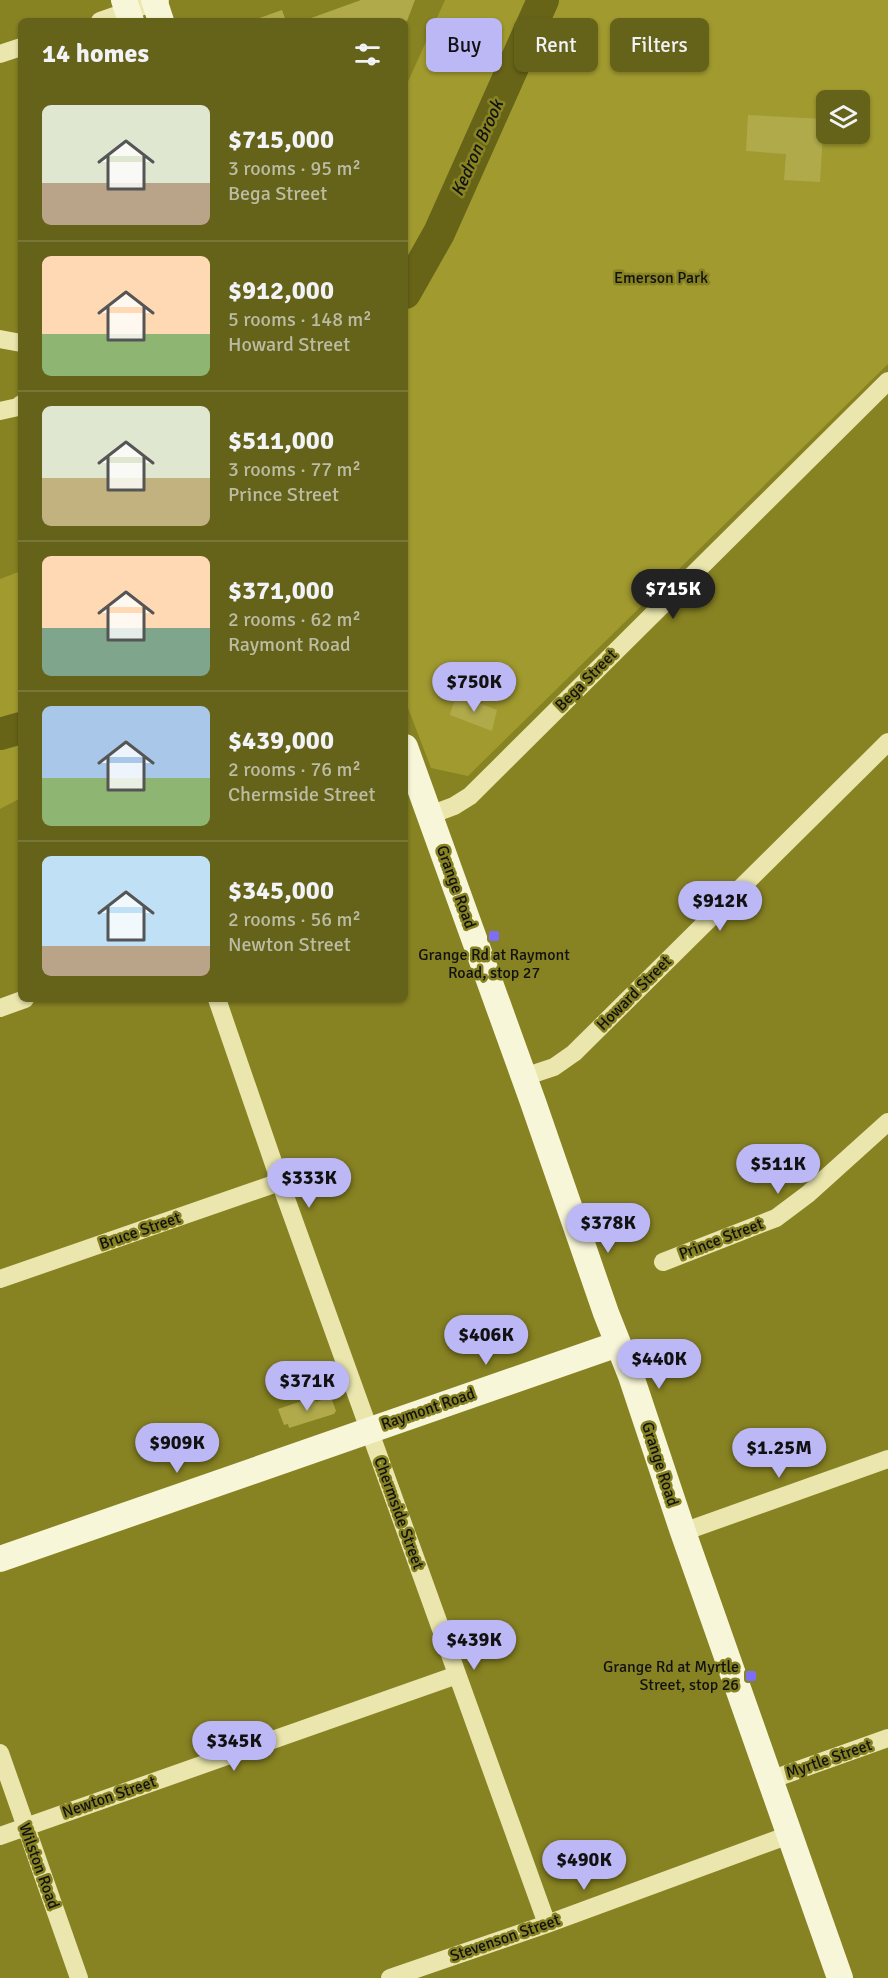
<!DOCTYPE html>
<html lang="en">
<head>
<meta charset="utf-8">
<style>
  :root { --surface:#65621a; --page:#6d6b27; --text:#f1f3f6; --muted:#bcbca2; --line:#797639; --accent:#bcb8f6 }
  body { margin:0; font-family:Signika,sans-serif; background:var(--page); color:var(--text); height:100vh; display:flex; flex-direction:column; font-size:22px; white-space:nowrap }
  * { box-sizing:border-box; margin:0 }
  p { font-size:20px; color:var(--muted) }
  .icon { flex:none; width:33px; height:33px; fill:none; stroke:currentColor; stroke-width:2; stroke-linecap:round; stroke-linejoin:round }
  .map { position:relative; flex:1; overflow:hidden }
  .sheet { position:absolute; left:18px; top:18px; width:390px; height:984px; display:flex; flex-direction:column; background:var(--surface); border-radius:9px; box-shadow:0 2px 4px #0004 }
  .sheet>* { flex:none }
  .guide { position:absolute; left:426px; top:18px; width:372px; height:54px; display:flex; gap:12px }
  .controls { position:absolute; left:816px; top:90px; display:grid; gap:12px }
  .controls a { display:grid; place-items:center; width:54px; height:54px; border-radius:9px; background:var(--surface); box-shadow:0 2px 4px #0004; font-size:30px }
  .price { position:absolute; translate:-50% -51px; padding:0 14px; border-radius:21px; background:var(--accent); color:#111; font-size:20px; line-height:39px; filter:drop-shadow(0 2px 3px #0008) }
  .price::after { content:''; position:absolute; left:50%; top:36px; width:18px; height:14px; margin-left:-9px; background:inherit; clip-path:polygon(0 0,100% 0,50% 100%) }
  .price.active { background:#222; color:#fff }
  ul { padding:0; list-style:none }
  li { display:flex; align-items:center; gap:18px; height:150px; padding:0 24px }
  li+li { border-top:2px solid var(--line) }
  li span { display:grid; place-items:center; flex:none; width:168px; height:120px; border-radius:9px; color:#555 }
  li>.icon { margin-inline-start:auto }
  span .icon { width:72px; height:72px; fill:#fffc; stroke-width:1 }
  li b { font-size:26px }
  h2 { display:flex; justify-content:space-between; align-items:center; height:72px; padding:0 24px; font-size:26px }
  .pill { padding:0 21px; border-radius:9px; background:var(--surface); box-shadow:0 2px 4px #0004; font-size:21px; line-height:54px }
  .pill.active { background:var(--accent); color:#111 }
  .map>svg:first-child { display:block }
  .green { fill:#a19a2f; fill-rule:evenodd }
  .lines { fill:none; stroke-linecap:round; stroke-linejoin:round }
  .river { stroke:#676418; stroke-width:32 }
  .building { fill:#b0aa4b }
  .street { stroke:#eae6ad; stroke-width:18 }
  .secondary { stroke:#f8f6d8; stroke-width:26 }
  .poi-dot { fill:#7c6ff5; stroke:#878222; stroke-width:2 }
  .labels { text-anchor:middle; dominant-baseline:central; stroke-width:5; stroke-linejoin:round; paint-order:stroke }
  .park-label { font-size:16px; fill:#111; stroke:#878222 }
  .street-label { font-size:16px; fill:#111; stroke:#878222 }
  .poi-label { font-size:16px; fill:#111; stroke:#878222 }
  .water-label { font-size:18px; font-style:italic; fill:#111; stroke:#878222 }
</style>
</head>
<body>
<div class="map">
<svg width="888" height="1978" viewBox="0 0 888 1978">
  <rect width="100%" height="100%" fill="#878222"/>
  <path class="green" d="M445 0H888V364L468 776 431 768 405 700V88ZM826 100H860V134H826Z
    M21 571V798L0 809V579Z"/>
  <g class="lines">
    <path class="river" d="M405 293 439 233 543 0
      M0 734 21 728"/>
  </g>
  <path class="building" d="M361 0H415L407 21H303Z
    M282 10 286 21H251Z
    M748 115 824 119 820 182 784 180 786 154 746 151Z
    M456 694 497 710 492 731 450 715Z
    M322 1372 328 1388 294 1399 291 1383Z
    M314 1397 316 1402 331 1397 336 1411 334 1414 289 1428 288 1424 284 1425 278 1409Z"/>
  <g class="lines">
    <path class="street" d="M100 21 160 0
      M0 54 21 47
      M0 339 21 343
      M0 411 18 407 21 404
      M430 815 454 806 470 796 888 381
      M217 999 280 1182 547 1924
      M0 1008 25 999
      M524 1077 554 1067 574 1053 888 742
      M663 1262 776 1218 808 1194 888 1122
      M0 1279 280 1182
      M683 1532 888 1459
      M0 1753 79 1978
      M770 1780 888 1738
      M0 1836 457 1675
      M390 1978 547 1924 789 1835"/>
    <path class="secondary" d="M124 0 131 21
      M154 0 161 21
      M405 747 533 1102 606 1313 631 1376 683 1532 840 1978
      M0 1559 618 1344"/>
  </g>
  <g class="poi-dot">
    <rect x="488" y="930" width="12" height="12" rx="3"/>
    <rect x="745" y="1670" width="12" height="12" rx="3"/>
  </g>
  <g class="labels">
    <g class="park-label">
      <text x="661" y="278">Emerson Park</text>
    </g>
    <g class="street-label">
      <text transform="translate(586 680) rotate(-45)">Bega Street</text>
      <text transform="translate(456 887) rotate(70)">Grange Road</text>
      <text transform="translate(634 993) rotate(-45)">Howard Street</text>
      <text transform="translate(140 1231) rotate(-19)">Bruce Street</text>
      <text transform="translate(721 1239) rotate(-21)">Prince Street</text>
      <text transform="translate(428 1409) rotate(-19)">Raymont Road</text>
      <text transform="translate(660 1464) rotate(72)">Grange Road</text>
      <text transform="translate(399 1513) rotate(70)">Chermside Street</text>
      <text transform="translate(829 1759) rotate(-19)">Myrtle Street</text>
      <text transform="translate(109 1797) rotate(-19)">Newton Street</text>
      <text transform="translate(39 1866) rotate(70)">Wilston Road</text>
      <text transform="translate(505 1938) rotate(-19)">Stevenson Street</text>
    </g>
    <g class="poi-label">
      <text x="494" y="955">Grange Rd at Raymont<tspan x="494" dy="18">Road, stop 27</tspan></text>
      <text x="739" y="1667" text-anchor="end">Grange Rd at Myrtle<tspan x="739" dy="18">Street, stop 26</tspan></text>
    </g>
    <g class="water-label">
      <text transform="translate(477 148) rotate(-66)">Kedron Brook</text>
    </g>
  </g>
</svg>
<div class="controls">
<a><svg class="icon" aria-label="layers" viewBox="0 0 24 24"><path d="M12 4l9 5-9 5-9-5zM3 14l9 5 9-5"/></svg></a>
</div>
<b class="price active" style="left:673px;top:620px">$715K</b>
<b class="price" style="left:474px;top:713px">$750K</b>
<b class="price" style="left:720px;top:932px">$912K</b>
<b class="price" style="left:778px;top:1195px">$511K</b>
<b class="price" style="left:309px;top:1209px">$333K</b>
<b class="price" style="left:608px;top:1254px">$378K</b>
<b class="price" style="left:486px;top:1366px">$406K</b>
<b class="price" style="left:659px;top:1390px">$440K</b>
<b class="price" style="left:307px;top:1412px">$371K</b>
<b class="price" style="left:177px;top:1474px">$909K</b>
<b class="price" style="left:779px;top:1479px">$1.25M</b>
<b class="price" style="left:474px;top:1671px">$439K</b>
<b class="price" style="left:234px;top:1772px">$345K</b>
<b class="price" style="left:584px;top:1891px">$490K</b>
<div class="guide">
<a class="pill active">Buy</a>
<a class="pill">Rent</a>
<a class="pill">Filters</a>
</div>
<section class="sheet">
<h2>14 homes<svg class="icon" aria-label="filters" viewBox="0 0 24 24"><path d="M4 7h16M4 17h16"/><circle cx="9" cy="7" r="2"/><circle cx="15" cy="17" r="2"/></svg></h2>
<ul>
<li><span style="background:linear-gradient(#dfe7d0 65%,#b9a48a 0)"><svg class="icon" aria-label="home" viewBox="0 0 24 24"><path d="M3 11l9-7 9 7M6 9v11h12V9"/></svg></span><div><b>$715,000</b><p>3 rooms · 95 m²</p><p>Bega Street</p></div></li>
<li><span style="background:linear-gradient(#ffd9b3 65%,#8fb573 0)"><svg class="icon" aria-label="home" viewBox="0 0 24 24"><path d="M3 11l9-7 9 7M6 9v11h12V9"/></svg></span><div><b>$912,000</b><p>5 rooms · 148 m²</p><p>Howard Street</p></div></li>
<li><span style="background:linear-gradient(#dfe7d0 60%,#c2b280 0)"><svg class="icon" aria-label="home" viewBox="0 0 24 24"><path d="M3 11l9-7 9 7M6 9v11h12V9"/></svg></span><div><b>$511,000</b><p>3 rooms · 77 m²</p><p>Prince Street</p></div></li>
<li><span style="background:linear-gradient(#ffd9b3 60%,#7fa58c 0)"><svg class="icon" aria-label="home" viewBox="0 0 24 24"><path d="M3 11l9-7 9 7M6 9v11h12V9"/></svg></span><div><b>$371,000</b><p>2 rooms · 62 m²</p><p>Raymont Road</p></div></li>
<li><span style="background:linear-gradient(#a9c7e8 60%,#8fb573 0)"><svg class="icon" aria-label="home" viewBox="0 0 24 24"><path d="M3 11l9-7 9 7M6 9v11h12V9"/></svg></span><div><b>$439,000</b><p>2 rooms · 76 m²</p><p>Chermside Street</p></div></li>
<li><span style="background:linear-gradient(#bfe0f5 75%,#b9a48a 0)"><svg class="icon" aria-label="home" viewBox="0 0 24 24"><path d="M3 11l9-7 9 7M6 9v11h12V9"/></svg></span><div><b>$345,000</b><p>2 rooms · 56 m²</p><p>Newton Street</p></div></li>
</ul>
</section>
</div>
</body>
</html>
